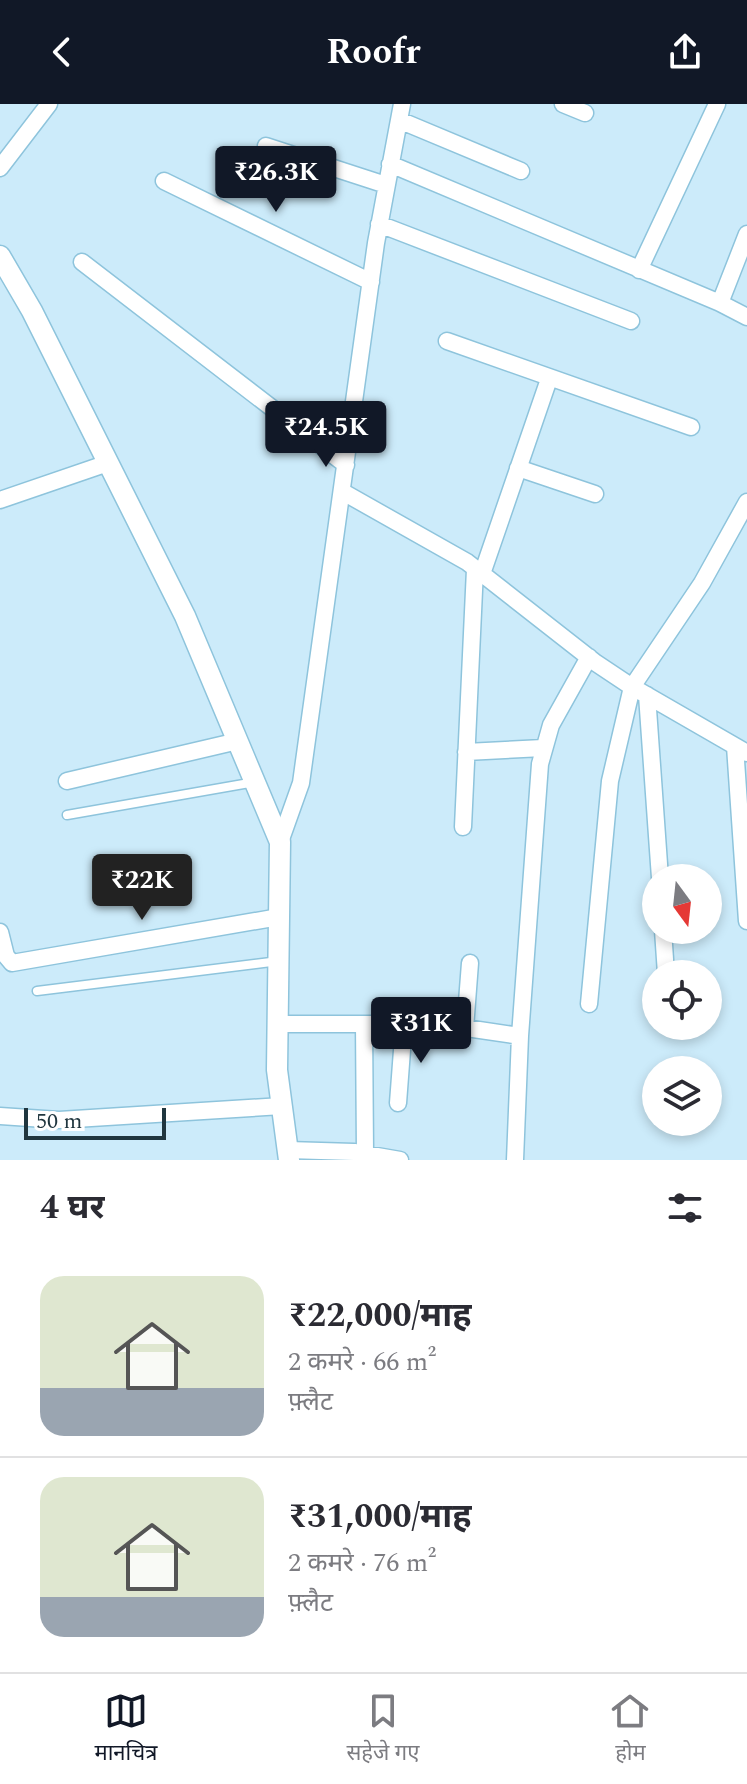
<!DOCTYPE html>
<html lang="hi">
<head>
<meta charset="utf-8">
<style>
  :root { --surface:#fff; --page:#f7f7f7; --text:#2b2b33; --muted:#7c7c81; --line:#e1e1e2; --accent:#111827 }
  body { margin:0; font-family:Spectral,"Noto Sans Devanagari",serif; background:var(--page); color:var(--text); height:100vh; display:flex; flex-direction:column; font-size:30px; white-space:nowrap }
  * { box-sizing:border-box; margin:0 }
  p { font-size:26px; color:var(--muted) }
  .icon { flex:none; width:44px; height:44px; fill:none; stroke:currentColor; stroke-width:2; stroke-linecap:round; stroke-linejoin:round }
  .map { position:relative; height:1056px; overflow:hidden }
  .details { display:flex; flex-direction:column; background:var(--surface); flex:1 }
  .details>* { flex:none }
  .needle { width:52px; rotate:165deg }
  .tools { position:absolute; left:642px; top:760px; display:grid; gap:16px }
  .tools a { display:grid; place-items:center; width:80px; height:80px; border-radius:50%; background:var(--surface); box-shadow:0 4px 12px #0003; font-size:40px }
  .scale { position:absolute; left:24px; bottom:20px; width:142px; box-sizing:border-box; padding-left:8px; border:4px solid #20363f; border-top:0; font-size:22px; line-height:28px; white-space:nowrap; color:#20363f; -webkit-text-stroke:6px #fff; paint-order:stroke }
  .price { position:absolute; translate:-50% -68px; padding:0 18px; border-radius:8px; background:var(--accent); color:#fff; font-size:26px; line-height:52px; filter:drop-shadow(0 2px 4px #0008) }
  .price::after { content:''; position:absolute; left:50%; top:48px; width:24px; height:18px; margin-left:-12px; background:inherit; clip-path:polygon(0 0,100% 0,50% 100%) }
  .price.on { background:#222; color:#fff }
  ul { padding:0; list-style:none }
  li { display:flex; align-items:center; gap:24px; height:200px; padding:0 40px }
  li+li { border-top:2px solid var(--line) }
  li span { display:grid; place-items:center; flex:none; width:224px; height:160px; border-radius:24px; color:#555 }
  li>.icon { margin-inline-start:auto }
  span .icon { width:96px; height:96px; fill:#fffc; stroke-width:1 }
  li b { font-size:34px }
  h2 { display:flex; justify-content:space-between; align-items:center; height:96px; padding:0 40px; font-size:34px }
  header { display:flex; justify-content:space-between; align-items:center; height:104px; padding:0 40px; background:var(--accent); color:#fff; font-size:36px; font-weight:700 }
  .tab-bar { display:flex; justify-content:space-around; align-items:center; height:112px; border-top:2px solid var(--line); background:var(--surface); font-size:22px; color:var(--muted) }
  .tab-bar a { display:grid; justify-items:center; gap:4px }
  .tab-bar .on { color:var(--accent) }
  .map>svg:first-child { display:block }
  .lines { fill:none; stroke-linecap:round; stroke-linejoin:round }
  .service-casing { stroke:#8ec4dc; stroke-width:11 }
  .minor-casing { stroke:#8ec4dc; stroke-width:19 }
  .tertiary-casing { stroke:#8ec4dc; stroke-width:23 }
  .service { stroke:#fff; stroke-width:8 }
  .minor { stroke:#fff; stroke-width:16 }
  .tertiary { stroke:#fff; stroke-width:20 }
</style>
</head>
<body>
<header><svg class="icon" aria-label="back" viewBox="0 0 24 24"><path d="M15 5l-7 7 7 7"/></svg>Roofr<svg class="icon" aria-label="share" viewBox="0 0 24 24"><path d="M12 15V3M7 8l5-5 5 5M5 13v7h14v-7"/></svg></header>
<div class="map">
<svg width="747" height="1056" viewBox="0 0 747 1056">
  <rect width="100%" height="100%" fill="#ccebfa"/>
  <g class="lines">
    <defs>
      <path id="service" d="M67 711 255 678
        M37 887 279 857"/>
      <path id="minor" d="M563 0 585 9
        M399 16 521 67
        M266 42 386 81
        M390 60 720 199 747 213
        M0 64 49 0
        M164 77 371 178
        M379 120 631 217
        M82 158 346 361
        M639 166 717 0
        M720 199 747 130
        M447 237 691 323
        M518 364 595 390
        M343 388 467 458 596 559 629 581 747 649
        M0 396 108 359
        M482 470 549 275
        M647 591 660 774
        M735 642 747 817
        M466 648 543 644
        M67 677 238 637
        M463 723 475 465
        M280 738 301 679 376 139 402 0
        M663 826 666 870
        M0 828 6 852 12 859 279 813
        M589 900 610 677 632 583 702 479 747 398
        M278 920H439L520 932
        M364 920 365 1049
        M465 924 470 859
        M398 999 404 920
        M0 1012 59 1016 282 1002
        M288 1046 354 1048 400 1056
        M515 1056 520 932 540 660 551 621 589 553"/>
      <path id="tertiary" d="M0 152 32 207 185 512 280 738 277 966 289 1056"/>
    </defs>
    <use href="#service" class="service-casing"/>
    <use href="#minor" class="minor-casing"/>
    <use href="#tertiary" class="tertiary-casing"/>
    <use href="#service" class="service"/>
    <use href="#minor" class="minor"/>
    <use href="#tertiary" class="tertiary"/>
  </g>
</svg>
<div class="tools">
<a><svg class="needle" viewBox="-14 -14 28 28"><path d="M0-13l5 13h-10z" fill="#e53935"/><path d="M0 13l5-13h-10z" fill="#7c7c81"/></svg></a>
<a><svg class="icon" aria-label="locate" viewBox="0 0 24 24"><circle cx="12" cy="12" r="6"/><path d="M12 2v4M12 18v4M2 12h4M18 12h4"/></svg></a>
<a><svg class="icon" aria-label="layers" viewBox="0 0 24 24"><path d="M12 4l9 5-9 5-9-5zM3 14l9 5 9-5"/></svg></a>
</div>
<div class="scale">50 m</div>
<b class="price" style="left:276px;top:110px">₹26.3K</b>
<b class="price" style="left:326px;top:365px">₹24.5K</b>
<b class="price on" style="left:142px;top:818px">₹22K</b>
<b class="price" style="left:421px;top:961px">₹31K</b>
</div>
<section class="details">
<h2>4 घर<svg class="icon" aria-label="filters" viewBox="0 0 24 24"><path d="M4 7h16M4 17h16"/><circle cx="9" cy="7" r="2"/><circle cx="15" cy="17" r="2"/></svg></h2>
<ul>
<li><span style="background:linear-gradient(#dfe7d0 70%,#9aa5b1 0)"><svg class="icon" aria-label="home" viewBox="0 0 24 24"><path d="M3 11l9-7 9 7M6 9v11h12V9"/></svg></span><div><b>₹22,000/माह</b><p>2 कमरे · 66 m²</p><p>फ़्लैट</p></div></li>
<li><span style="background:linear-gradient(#dfe7d0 75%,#9aa5b1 0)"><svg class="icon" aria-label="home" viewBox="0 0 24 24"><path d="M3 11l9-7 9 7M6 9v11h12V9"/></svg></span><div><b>₹31,000/माह</b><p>2 कमरे · 76 m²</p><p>फ़्लैट</p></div></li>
</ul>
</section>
<nav class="tab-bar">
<a class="on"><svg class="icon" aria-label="map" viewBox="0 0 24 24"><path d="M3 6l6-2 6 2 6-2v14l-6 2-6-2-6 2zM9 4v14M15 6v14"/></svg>मानचित्र</a>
<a><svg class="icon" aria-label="saved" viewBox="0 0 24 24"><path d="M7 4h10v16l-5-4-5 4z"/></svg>सहेजे गए</a>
<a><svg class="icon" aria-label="home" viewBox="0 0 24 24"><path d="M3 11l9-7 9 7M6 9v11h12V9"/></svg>होम</a>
</nav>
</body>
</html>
